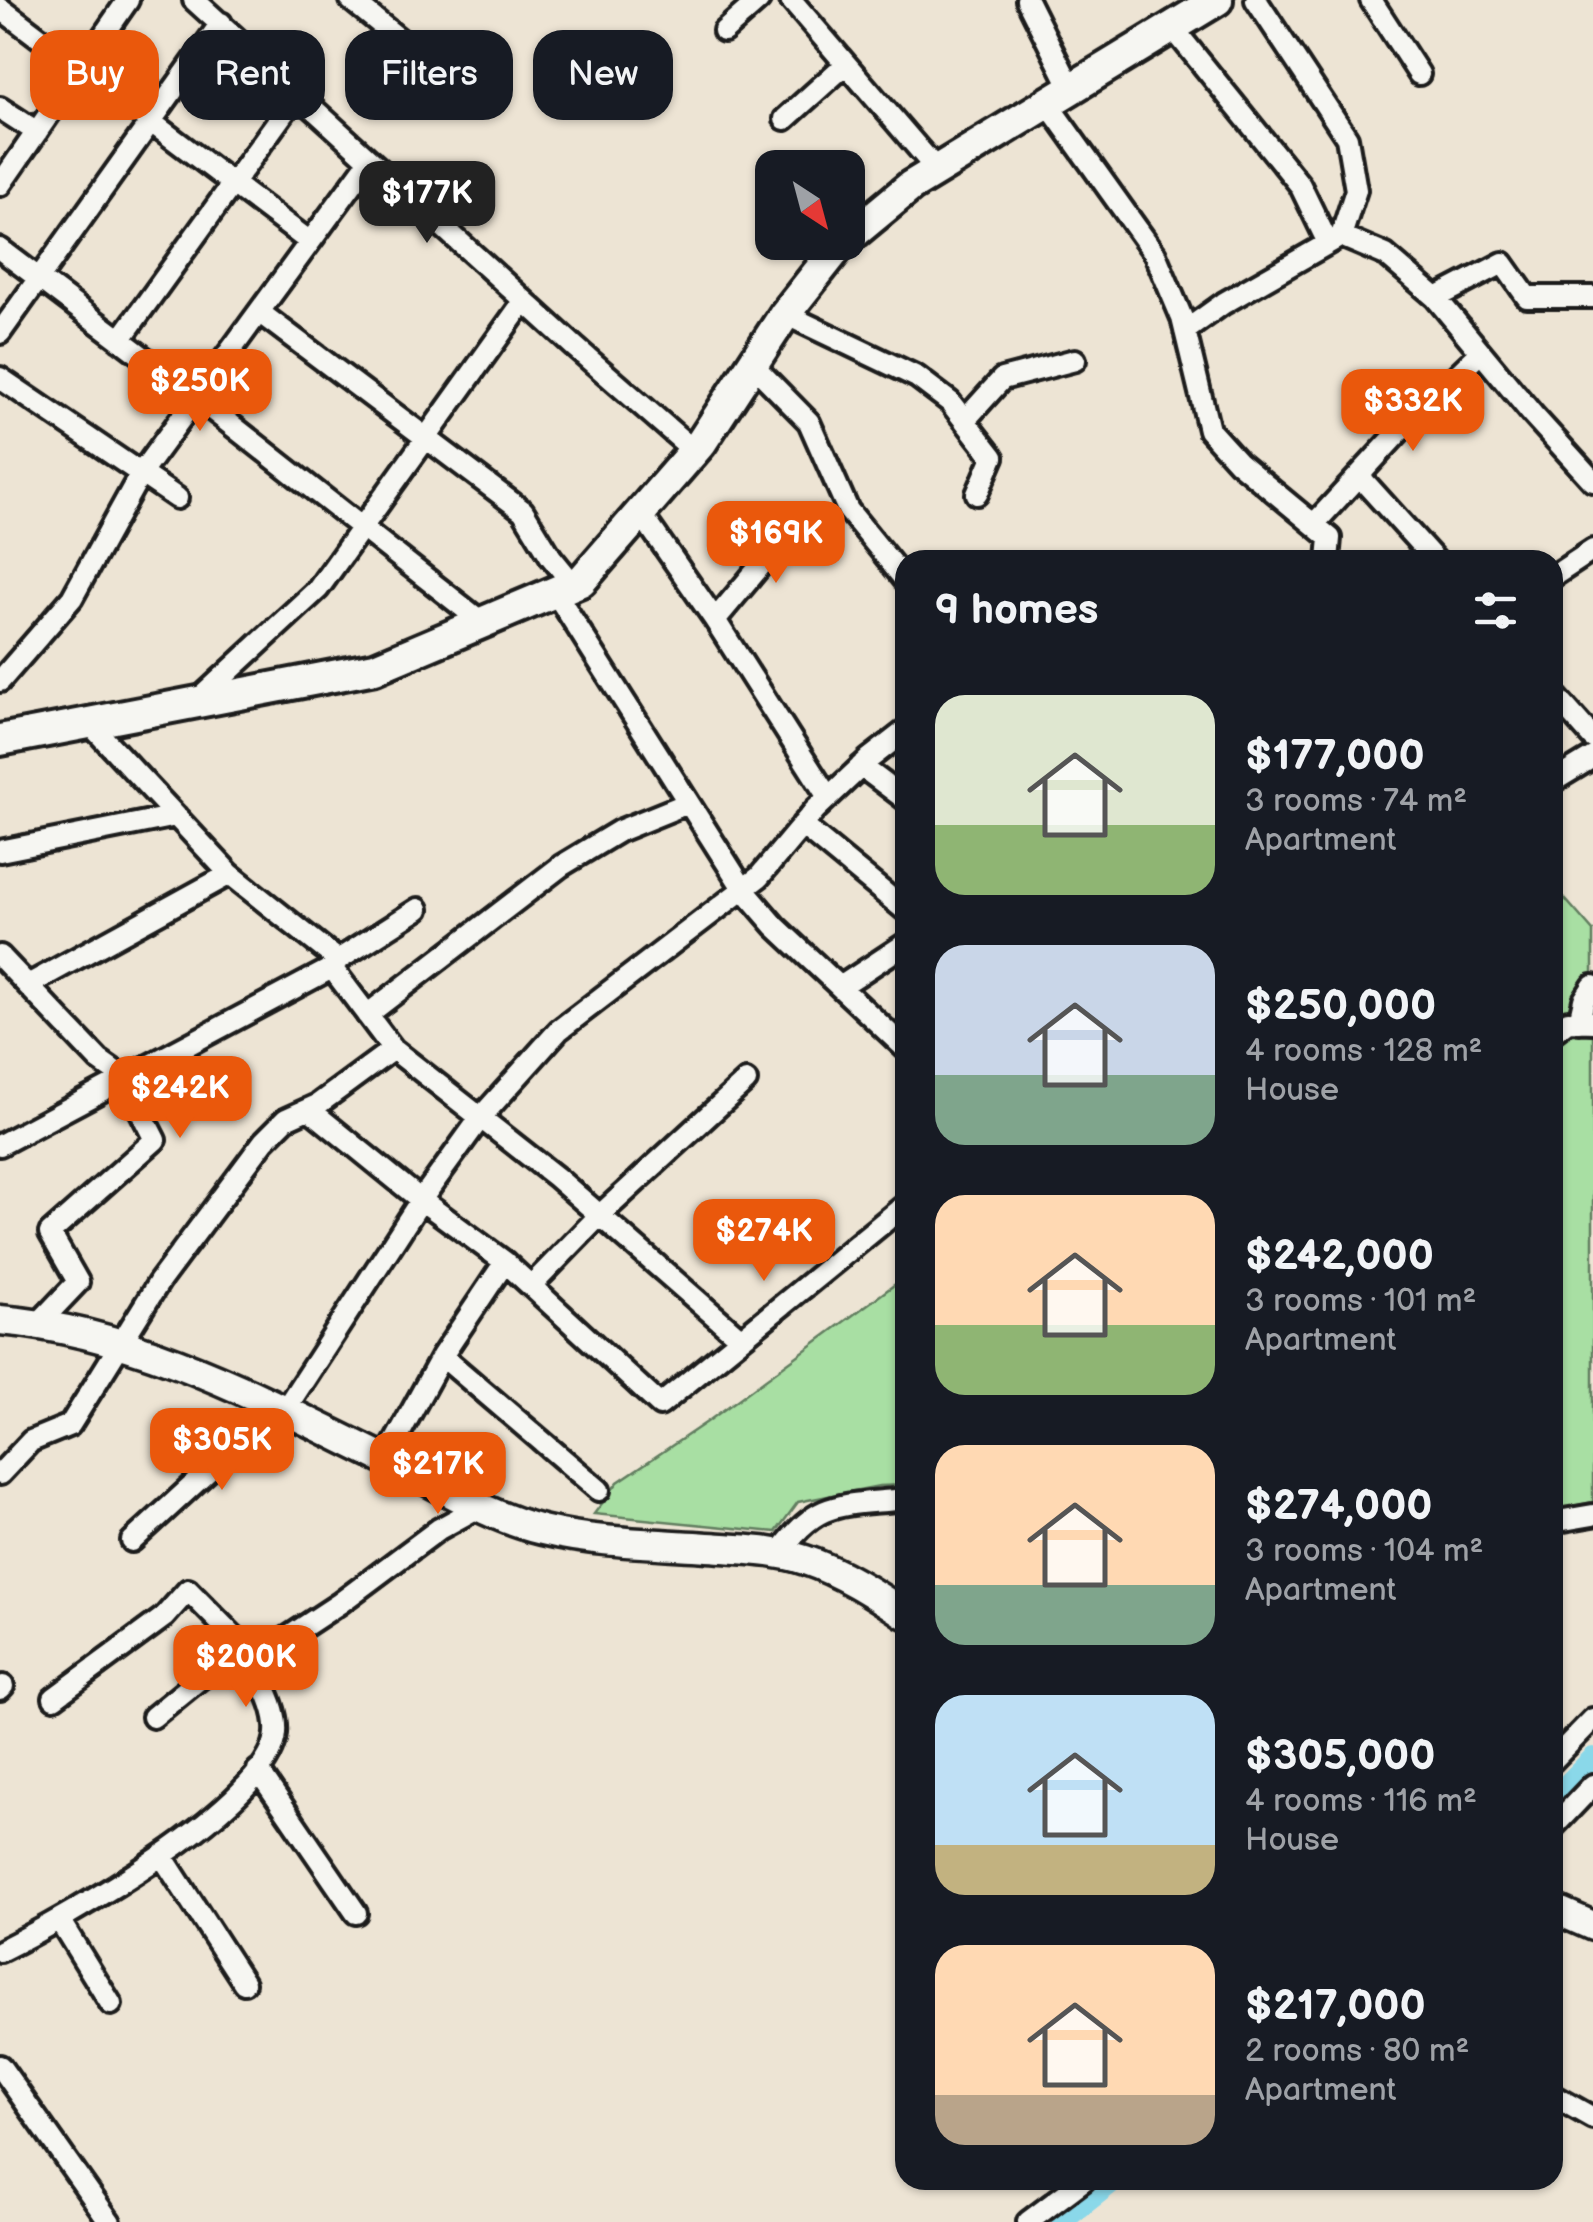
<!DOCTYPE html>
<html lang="en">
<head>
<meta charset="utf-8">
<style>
  :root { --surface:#171b24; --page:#242831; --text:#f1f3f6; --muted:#9ea1a6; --accent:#ea580c }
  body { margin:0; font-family:"Balsamiq Sans",sans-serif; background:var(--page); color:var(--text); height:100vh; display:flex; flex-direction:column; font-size:38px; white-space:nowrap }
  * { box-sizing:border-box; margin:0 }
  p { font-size:32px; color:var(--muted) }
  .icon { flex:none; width:55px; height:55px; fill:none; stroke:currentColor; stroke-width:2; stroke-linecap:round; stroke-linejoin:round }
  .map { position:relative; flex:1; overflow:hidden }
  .panel { position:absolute; left:895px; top:550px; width:668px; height:1640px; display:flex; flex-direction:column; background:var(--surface); border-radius:30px; box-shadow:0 2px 8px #0004 }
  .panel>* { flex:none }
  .hud { position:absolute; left:30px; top:30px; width:715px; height:90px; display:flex; gap:20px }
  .needle { width:65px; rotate:144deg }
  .controls { position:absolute; left:755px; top:150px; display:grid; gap:20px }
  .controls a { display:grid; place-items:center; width:110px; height:110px; border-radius:20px; background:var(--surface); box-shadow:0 2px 8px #0004; font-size:50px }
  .price { position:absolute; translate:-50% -85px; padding:0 22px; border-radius:20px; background:var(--accent); color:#fff; font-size:32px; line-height:65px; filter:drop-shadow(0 2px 5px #0008) }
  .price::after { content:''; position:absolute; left:50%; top:60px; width:30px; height:22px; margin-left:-15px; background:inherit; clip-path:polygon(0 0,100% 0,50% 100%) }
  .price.selected { background:#222; color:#fff }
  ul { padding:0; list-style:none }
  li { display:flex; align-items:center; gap:30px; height:250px; padding:0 40px }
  li span { display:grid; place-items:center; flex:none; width:280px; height:200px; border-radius:30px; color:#555 }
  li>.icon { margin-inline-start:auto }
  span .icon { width:120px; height:120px; fill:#fffc; stroke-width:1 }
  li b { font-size:42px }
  h2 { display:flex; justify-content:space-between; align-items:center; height:120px; padding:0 40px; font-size:42px }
  .chip { padding:0 35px; border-radius:30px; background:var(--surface); box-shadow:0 2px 8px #0004; font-size:35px; line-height:90px }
  .chip.selected { background:var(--accent); color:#fff }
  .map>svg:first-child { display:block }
  .green { fill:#a8dfa3; stroke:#627e60; stroke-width:2.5 }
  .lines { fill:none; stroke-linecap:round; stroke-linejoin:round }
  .canal { stroke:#8ad8e9; stroke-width:20 }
  .minor-casing { stroke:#1c1c1c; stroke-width:28 }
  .tertiary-casing { stroke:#1c1c1c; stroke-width:35 }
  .secondary-casing { stroke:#1c1c1c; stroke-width:38 }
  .minor { stroke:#f6f6f2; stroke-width:20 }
  .tertiary { stroke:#f6f6f2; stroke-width:28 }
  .secondary { stroke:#f6f6f2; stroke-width:30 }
</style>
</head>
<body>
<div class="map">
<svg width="1593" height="2222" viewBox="0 0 1593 2222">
  <rect width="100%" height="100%" fill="#ede4d4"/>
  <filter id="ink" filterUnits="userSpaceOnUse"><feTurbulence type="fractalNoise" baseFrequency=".01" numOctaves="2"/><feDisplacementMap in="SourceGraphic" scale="20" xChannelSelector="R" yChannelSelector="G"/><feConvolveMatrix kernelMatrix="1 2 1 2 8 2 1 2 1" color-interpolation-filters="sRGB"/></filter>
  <g filter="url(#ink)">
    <path class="green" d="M1552 884 1593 931V1502L1553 1510Z
      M905 1277V1485L879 1486 798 1502 776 1532 594 1514 618 1482 707 1422Z"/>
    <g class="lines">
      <path class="canal" d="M1552 1799 1593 1757
        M1062 2222 1116 2180"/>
      <defs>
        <path id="minor" d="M194 0 575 347 694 451
          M351 0 447 78
          M791 0 937 170
          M1027 0 1071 88
          M1256 0 1347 138 1356 190 1341 236
          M1371 0 1419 74
          M0 8 310 242
          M1172 27 1300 185 1328 243
          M724 31 759 0
          M1047 103 1155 254 1182 318 1209 430 1238 462 1330 538 1328 560
          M0 108 37 132
          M785 119 846 64
          M0 185 128 0
          M0 249 196 397 483 623
          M1436 298 1503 263 1527 297H1593
          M259 312 523 511 551 557 573 584
          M785 314 917 377 950 402 993 457 977 494
          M1185 331 1224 303 1341 236 1386 255 1436 298 1533 415 1593 481
          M0 333 221 23
          M120 340 298 93
          M752 364 809 422 848 510 905 580
          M0 378 177 498
          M965 420 1002 379 1075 360
          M1359 476 1435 560
          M640 512 715 620 828 797
          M1314 524 1409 421 1480 353
          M1552 577 1593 550
          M555 592 744 890 775 926 905 1048
          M715 620 798 521
          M0 681 72 598 141 473 370 160
          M1552 692 1593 738
          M198 700 318 589 524 301
          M90 724 230 874 338 960
          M861 766 905 799
          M1552 782 1593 757
          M802 825 905 910
          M0 851 176 816
          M0 956 99 1060 123 1077 155 1140 50 1233 78 1282 39 1323
          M332 968 393 1049 556 1177 740 1338
          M28 985 230 874
          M840 987 905 944
          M367 1015 561 866 619 831 688 803
          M1579 1022 1584 1000 1593 986
          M1552 1033 1568 1021 1593 1022
          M309 1109 421 1200 505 1262 660 1405 905 1205
          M0 1145 332 968 338 960 418 909
          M531 1286 600 1215 746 1081
          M442 1356 599 1490
          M284 1411 421 1200 481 1117 559 1030 759 877 815 810 869 759 905 731
          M385 1460 442 1356 505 1262
          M0 1474 31 1441 70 1425 159 1282 264 1141 286 1119 317 1105 393 1049
          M1552 1522 1593 1515
          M132 1541 218 1462 269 1403
          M779 1554C817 1498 843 1506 905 1499
          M0 1689 3 1686
          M54 1698 164 1617 188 1590 255 1658
          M153 1717 207 1673 241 1655 252 1661
          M1552 1761 1593 1719
          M258 1770 356 1913
          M1552 1828 1593 1785
          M162 1856 244 1983
          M60 1921 111 2004
          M0 1951C60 1921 272 1804 276 1733 278 1709 262 1683 252 1661L340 1603 439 1529 481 1506
          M0 2066 110 2222
          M1552 2095 1593 2118
          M1028 2222 1084 2180"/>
        <path id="tertiary" d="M0 1320C145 1332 274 1406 403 1468 447 1490 493 1518 542 1530 600 1544 663 1543 723 1548 750 1550 779 1551 805 1560 841 1572 873 1593 905 1614
          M1552 1908 1593 1926"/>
        <path id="secondary" d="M848 238 911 186 1217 0
          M0 740 375 668 581 581 701 443 785 314 842 242"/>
      </defs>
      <use href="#minor" class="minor-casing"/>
      <use href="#tertiary" class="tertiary-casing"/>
      <use href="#secondary" class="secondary-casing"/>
      <use href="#minor" class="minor"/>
      <use href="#tertiary" class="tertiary"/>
      <use href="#secondary" class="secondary"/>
    </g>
  </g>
</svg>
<div class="controls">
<a><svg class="needle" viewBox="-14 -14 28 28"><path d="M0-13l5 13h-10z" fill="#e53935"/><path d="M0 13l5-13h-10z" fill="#9ea1a6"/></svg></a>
</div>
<b class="price selected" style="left:427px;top:246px">$177K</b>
<b class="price" style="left:200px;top:434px">$250K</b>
<b class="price" style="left:1413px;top:454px">$332K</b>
<b class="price" style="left:776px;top:586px">$169K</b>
<b class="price" style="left:180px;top:1141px">$242K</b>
<b class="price" style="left:764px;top:1284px">$274K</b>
<b class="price" style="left:222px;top:1493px">$305K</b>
<b class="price" style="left:438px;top:1517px">$217K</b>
<b class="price" style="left:246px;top:1710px">$200K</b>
<div class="hud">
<a class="chip selected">Buy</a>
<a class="chip">Rent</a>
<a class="chip">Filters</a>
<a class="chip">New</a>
</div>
<section class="panel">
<h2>9 homes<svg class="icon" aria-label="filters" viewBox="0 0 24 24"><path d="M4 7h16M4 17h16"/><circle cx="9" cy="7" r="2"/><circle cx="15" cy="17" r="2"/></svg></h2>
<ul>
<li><span style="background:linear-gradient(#dfe7d0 65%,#8fb573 0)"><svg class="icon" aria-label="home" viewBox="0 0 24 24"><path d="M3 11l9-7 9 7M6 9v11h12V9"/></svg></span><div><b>$177,000</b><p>3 rooms · 74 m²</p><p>Apartment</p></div></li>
<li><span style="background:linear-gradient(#c9d6e8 65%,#7fa58c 0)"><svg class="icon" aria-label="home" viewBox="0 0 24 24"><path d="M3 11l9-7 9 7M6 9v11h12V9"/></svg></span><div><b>$250,000</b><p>4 rooms · 128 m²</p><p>House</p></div></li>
<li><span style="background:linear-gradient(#ffd9b3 65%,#8fb573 0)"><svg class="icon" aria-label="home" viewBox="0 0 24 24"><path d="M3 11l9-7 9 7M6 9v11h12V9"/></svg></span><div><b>$242,000</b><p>3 rooms · 101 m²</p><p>Apartment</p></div></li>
<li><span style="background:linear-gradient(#ffd9b3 70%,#7fa58c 0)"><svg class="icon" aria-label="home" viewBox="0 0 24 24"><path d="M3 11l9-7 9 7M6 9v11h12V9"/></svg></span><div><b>$274,000</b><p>3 rooms · 104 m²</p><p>Apartment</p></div></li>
<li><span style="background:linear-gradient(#bfe0f5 75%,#c2b280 0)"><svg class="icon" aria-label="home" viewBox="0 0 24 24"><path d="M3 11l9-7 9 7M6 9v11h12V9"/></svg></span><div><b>$305,000</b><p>4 rooms · 116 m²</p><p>House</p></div></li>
<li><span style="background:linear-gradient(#ffd9b3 75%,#b9a48a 0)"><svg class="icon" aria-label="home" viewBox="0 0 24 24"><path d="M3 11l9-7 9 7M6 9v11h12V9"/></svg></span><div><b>$217,000</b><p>2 rooms · 80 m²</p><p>Apartment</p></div></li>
</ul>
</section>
</div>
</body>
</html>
